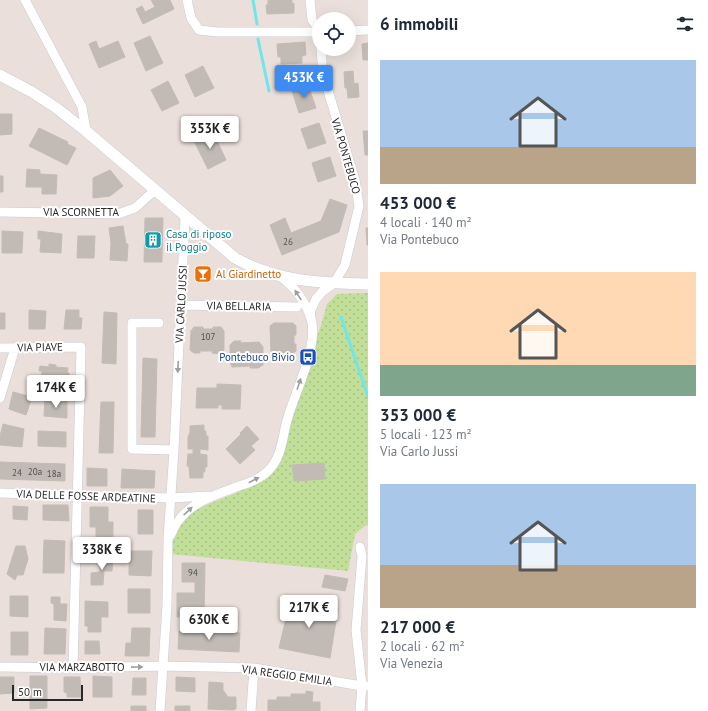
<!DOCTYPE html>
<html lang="it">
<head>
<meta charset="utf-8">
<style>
  :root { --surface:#fff; --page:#f2f2f3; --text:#1f2937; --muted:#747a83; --accent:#3e8bf2 }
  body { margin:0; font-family:"PT Sans",sans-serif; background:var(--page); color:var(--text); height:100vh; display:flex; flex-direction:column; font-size:15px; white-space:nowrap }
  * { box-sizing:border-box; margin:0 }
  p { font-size:13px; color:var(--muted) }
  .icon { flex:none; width:22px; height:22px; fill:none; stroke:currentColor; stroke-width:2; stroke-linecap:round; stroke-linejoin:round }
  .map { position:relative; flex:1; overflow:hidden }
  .panel { display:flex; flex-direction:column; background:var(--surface); width:340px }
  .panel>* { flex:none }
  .buttons { position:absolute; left:312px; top:12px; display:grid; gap:8px }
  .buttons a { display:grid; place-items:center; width:44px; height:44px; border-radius:50%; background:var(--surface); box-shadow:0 4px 16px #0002; font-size:20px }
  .scale { position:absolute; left:12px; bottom:10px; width:71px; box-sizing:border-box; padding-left:4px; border:2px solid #282828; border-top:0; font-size:11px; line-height:14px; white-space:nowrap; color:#282828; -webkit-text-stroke:3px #fff; paint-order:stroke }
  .price { position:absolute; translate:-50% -34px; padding:0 9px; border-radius:4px; background:#fff; color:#222; font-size:13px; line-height:26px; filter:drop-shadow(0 1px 2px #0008) }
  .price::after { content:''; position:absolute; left:50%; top:24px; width:12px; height:9px; margin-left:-6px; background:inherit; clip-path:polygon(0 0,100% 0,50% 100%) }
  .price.selected { background:var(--accent); color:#fff }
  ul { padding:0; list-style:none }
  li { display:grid; align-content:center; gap:8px; height:212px; padding:0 12px }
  li span { display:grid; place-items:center; height:124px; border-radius:0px; color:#555 }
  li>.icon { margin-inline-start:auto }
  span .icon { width:72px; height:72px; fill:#fffc; stroke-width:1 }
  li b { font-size:17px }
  h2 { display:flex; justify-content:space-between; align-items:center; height:48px; padding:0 12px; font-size:17px }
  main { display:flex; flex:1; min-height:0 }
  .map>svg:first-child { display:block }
  .park { fill:url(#park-dots) }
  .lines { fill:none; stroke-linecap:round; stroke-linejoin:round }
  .stream { stroke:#70e6e9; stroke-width:3 }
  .building { fill:#c2bbb5; stroke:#c5bbb4 }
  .minor-casing { stroke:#c5ccd5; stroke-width:10 }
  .tertiary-casing { stroke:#c5ccd5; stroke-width:12 }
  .minor { stroke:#fff; stroke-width:9 }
  .tertiary { stroke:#fff; stroke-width:11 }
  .oneway { fill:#9e9e9e }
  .labels { text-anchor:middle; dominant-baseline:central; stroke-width:4; stroke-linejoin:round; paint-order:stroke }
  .number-label { font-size:9px; fill:#4e4d4b }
  .street-label { font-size:11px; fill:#282828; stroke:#fff }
  .culture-label { font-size:11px; fill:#0d838f; stroke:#fff; text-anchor:start }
  .food-label { font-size:11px; fill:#c56008; stroke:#fff; text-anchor:start }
  .transit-label { font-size:11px; fill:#164399; stroke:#fff; text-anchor:end }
</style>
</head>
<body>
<main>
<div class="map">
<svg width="368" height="711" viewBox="0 0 368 711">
  <defs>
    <pattern id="park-dots" width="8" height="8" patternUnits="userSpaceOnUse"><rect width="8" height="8" fill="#c1df98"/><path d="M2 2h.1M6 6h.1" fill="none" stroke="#a6bf83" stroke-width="1.8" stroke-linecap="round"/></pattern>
  </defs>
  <rect width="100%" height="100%" fill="#eadfda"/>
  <path class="park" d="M368 293V526L366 525 355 534 348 571 171 554 176 525 189 513 211 503 241 491 259 481 283 452 295 405 322 322 327 304 337 294Z"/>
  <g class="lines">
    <path class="stream" d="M253 0 257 24
      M258 39 269 91
      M341 317 368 397"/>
  </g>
  <path class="building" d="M151 0H170L174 9 143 24 136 9 142 6 145 12 155 7Z
    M268 0H292V4L294 3V13L267 14 266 5H268Z
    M150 36 163 63 146 71 134 43Z
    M96 41 99 49 118 41 125 57 99 68 89 44Z
    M305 42 306 55 302 56V63L281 64V57H278L277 44Z
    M368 43V60H363L362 44Z
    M203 66 214 88 195 97 185 75Z
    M353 71 354 84 358 83 359 97 348 98 347 88H345L344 72Z
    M168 81 179 103 162 111 151 90Z
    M308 85 316 108 299 113 292 91Z
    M0 114H12V134L0 135Z
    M319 123 326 143 308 149 301 129Z
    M39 128 68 142 67 144 76 148 67 165 29 146Z
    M363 131H368V155H365Z
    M213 132 226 160 208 169 194 141Z
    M330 157 336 176 318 182 312 163Z
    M27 169 40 170V174L57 175 56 194H42V187H26Z
    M110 170 123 186 110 196 93 198V178Z
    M0 176H3V192H0Z
    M330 199 347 205 339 232 282 255 270 225 285 218 291 233 321 221Z
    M145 218H163L162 262H144Z
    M123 226 126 244H128L127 261 110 260 111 243 109 228Z
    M366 228H368V245H367Z
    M2 231 23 232 22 253H2Z
    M38 231 62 234 61 253 40 252 41 239H38Z
    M78 236H95L94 258H77Z
    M29 310 46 311 45 329H29Z
    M66 310H79V318H82L81 329H64Z
    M104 312 117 313 116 364 102 363Z
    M0 313H5V329H0Z
    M274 323H293L296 326V335H294V344H296V351L292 354H273L271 352 270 326Z
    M194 327H203V329H213V327H221L224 331V350L220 354 212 353V351H200V353H194L190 350 191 331Z
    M234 341H241L240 343 259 342 263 347V365L258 368H250V366L232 367 230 362V345Z
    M143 358 157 359 155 437H141Z
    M49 364 56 365V367L68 368 67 373H69V383H44V377H41L42 371H39L40 366 49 367Z
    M217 384 241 385 240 409H222V405H218V408H196L197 388H217Z
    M13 392 32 397 26 415 9 409Z
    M45 399 67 401V418L44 416Z
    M101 402H114L113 453H99Z
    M3 424 24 429 22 447 0 445V436Z
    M204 425V431H206V436H208V450L200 449V454L207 455V467H205V472H203V478H190L189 466H187L188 454H193V449H188V437L190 432V426Z
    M247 426 259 439 251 446 255 450 240 464 226 449 241 434 240 433Z
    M38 431 66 432V447L38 446Z
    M0 462 65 464V481L0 479Z
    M324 463 325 479 294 481 292 465Z
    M87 468 107 469V486H87Z
    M122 469 155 471 154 488H121Z
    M43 505H68L69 521 43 520Z
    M13 506 28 507 27 520 13 519Z
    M90 507H108V522H113V541H96V527H90Z
    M138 510H153V534H138Z
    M44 540 65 541 64 573H43Z
    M16 546H25L28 559 23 575H17L15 580 7 574Z
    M129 551H152L151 576 129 575Z
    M100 557 113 558 112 571H104L103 585H91V573L100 572Z
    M182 563H205L204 617H177V593H195V582H182Z
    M325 575 348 579 345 591 322 587Z
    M128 589H150V613H128Z
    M10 596H28V617L10 616Z
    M51 597H60V604H67L66 621 54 620V604L51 603Z
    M85 601 108 602V617H101V632H88V626H85Z
    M290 601 338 609 330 658 279 648Z
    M45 628 66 629 65 654H44Z
    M132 628H150L149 656H125L126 643H131Z
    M179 631 240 633 239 652 178 649Z
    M11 632H28V655H11Z
    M85 641H99L100 654H85Z
    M30 676H47V708L30 709Z
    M93 676 112 677V697H93Z
    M0 677H14V693L0 694Z
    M64 677H80L81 697H67V693L64 692Z
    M176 677 195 678V692L176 691Z
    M133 678H146V695H132Z
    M209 682 223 683V690L228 697H236V709H234V710L208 709Z
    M306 691 313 692 312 702H320V711H268V700H277V697H291V694H306Z
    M131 706H146V711H131Z
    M175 706H190V711H175Z"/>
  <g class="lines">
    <defs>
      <path id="minor" d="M25 0 82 107 86 131
        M187 0 191 18 199 30 217 32H312L319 34
        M310 0 312 20 319 29
        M349 31 368 30
        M0 212 118 214 135 208 155 190
        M180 305 297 307
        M310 317 311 310 316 299 323 291 334 283 345 265 359 206 355 180 323 74 321 49
        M159 323H132V449L174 450
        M0 348 81 347 73 668
        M0 398 15 348
        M0 493 171 498 208 496
        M170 536C173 531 175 524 179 520 193 501 218 494 239 486 249 483 261 478 268 471 283 456 282 436 288 417 296 390 319 345 311 318 309 312 306 306 303 301 297 291 291 284 281 277
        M360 547 362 556 356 630 362 686 360 711
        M0 667 73 668 163 666 254 668 362 686H368
        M160 711 167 605 168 539 174 450 185 216
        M251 711 254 668"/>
      <path id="tertiary" d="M0 75 32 92 55 107 86 131 235 258C277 282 320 283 368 284"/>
    </defs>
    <use href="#minor" class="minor-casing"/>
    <use href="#tertiary" class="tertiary-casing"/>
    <use href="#minor" class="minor"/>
    <use href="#tertiary" class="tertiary"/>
  </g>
  <defs><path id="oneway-solid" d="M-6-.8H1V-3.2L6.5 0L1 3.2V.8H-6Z"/></defs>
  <g class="oneway">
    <use href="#oneway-solid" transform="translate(298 295) rotate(-123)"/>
    <use href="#oneway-solid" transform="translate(178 367) rotate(92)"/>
    <use href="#oneway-solid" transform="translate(299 384) rotate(-71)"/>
    <use href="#oneway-solid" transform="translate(254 480) rotate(-28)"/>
    <use href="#oneway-solid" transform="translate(188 511) rotate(-43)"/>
    <use href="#oneway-solid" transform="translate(137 667) rotate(-1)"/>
  </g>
  <defs>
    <symbol id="building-square" viewBox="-11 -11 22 22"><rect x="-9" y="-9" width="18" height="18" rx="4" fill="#0f9aa8" stroke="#fff"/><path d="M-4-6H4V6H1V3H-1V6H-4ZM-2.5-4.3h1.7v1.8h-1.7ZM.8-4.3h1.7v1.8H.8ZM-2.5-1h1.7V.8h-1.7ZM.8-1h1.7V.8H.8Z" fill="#fff"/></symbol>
    <symbol id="bar-square" viewBox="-11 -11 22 22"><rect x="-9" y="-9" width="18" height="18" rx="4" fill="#e8710a" stroke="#fff"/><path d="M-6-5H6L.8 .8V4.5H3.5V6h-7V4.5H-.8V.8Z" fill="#fff"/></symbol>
    <symbol id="bus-square" viewBox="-11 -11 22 22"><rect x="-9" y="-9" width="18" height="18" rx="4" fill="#1a4fb4" stroke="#fff"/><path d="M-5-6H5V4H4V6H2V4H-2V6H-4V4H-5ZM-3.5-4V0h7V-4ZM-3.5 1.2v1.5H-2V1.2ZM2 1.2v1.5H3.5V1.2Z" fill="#fff"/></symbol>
  </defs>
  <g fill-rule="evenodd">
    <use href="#building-square" x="143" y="230" width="20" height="20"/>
    <use href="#bar-square" x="193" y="264" width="20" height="20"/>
    <use href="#bus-square" x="298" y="347" width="20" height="20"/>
  </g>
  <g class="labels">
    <g class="number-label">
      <text x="288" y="241">26</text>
      <text x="208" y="336">107</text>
      <text x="35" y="471">20a</text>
      <text x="17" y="472">24</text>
      <text x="54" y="473">18a</text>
      <text x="193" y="572">94</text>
    </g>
    <g class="street-label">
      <text transform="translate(346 156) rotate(74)">VIA PONTEBUCO</text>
      <text x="81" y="212">VIA SCORNETTA</text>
      <text transform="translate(181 304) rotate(-87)">VIA CARLO JUSSI</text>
      <text transform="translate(239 306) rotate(1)">VIA BELLARIA</text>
      <text transform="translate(40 347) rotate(-1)">VIA PIAVE</text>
      <text transform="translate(86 496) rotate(2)">VIA DELLE FOSSE ARDEATINE</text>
      <text x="82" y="667">VIA MARZABOTTO</text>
      <text transform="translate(287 675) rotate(8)">VIA REGGIO EMILIA</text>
    </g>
    <g class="culture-label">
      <text x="166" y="234">Casa di riposo<tspan x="166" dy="13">il Poggio</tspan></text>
    </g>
    <g class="food-label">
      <text x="216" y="274">Al Giardinetto</text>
    </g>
    <g class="transit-label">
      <text x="295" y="357">Pontebuco Bivio</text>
    </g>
  </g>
</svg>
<div class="buttons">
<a><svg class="icon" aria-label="locate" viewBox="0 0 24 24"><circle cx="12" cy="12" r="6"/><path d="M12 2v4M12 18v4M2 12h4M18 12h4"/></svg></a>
</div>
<div class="scale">50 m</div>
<b class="price selected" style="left:304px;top:99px">453K €</b>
<b class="price" style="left:210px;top:150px">353K €</b>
<b class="price" style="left:56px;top:409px">174K €</b>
<b class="price" style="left:102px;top:571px">338K €</b>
<b class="price" style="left:309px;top:629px">217K €</b>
<b class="price" style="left:209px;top:641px">630K €</b>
</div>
<section class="panel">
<h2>6 immobili<svg class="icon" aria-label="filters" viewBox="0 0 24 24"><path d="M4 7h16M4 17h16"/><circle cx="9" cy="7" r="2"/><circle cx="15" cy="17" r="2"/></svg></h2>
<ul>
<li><span style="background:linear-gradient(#a9c7e8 70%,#b9a48a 0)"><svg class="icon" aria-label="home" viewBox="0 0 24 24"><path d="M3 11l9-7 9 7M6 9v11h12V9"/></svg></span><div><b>453 000 €</b><p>4 locali · 140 m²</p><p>Via Pontebuco</p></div></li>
<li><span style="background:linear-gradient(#ffd9b3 75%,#7fa58c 0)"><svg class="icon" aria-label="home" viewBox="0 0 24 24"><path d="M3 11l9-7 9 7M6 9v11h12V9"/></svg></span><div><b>353 000 €</b><p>5 locali · 123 m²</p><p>Via Carlo Jussi</p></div></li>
<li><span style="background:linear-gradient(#a9c7e8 65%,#b9a48a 0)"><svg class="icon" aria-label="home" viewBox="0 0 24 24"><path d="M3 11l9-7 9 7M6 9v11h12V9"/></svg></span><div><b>217 000 €</b><p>2 locali · 62 m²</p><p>Via Venezia</p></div></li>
</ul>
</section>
</main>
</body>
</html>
